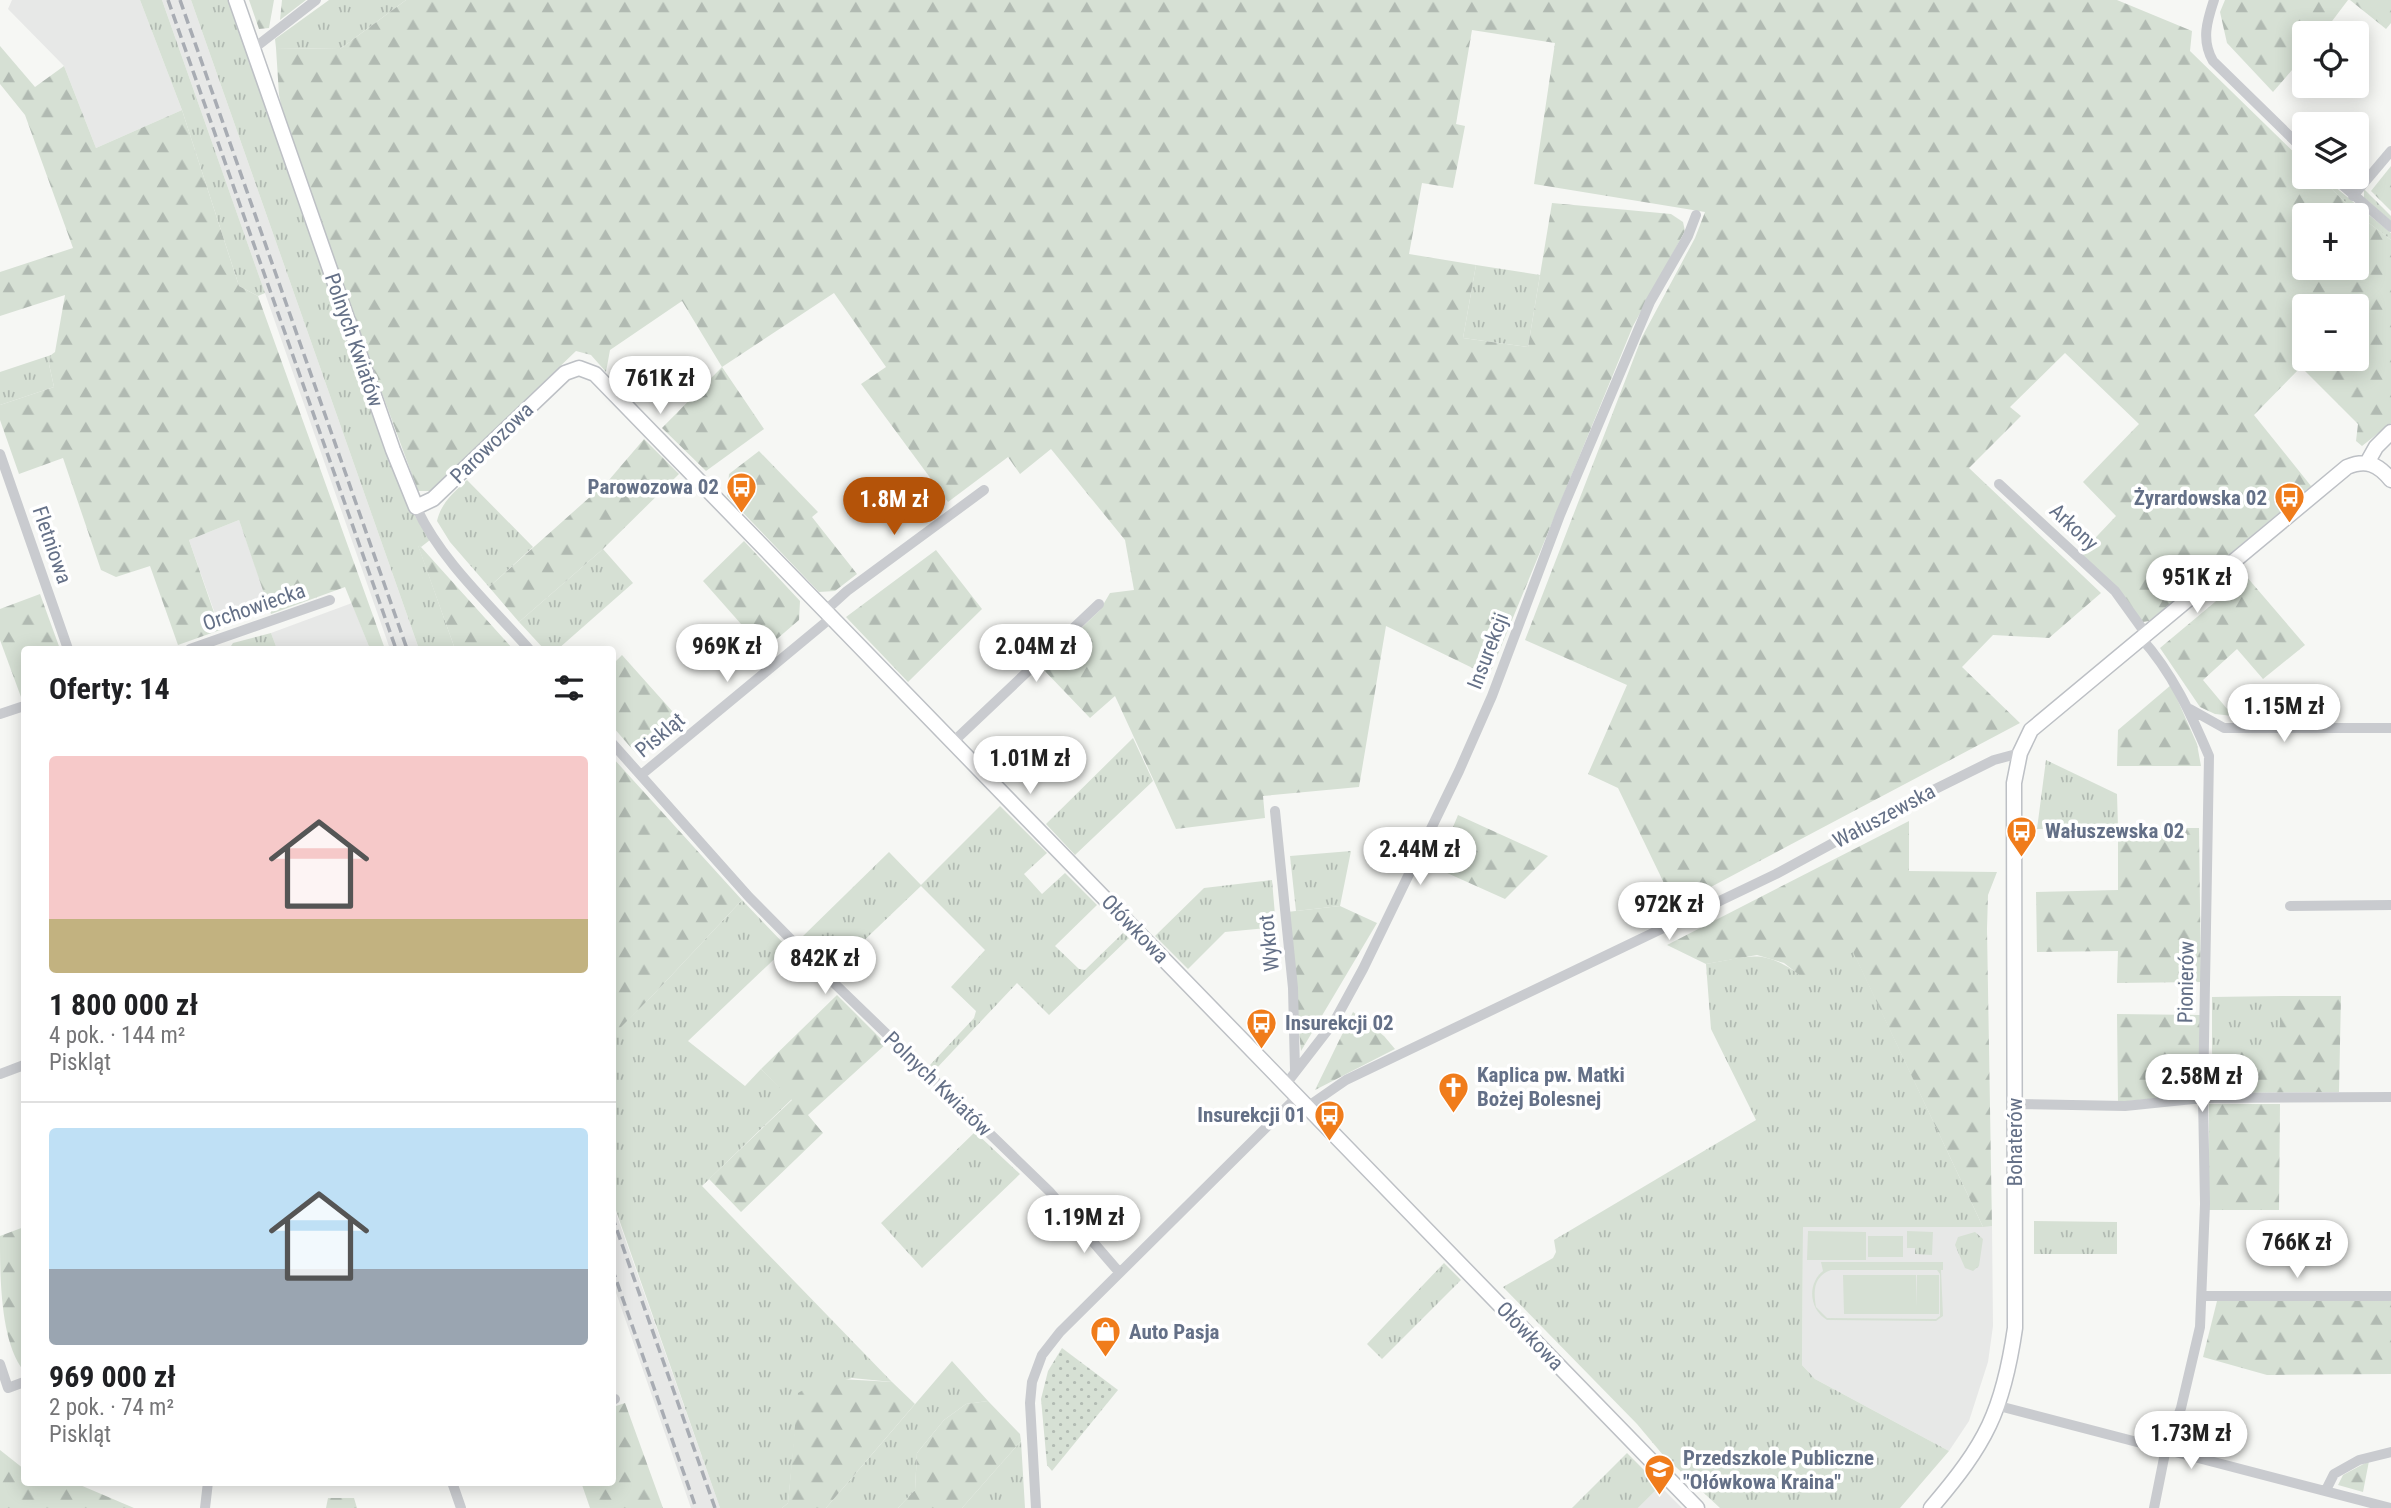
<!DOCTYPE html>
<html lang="pl">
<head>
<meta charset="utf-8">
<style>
  :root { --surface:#fff; --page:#f2f2f2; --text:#202124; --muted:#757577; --line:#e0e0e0; --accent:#b45309 }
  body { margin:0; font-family:"Roboto Condensed",sans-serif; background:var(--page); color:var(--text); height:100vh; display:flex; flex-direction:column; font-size:26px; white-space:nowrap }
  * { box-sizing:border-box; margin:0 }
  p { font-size:23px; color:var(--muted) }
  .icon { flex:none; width:38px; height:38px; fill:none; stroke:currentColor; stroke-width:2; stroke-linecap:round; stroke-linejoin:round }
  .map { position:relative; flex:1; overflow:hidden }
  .panel { position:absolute; left:21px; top:646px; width:595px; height:840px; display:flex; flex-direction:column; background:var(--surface); border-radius:7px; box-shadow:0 4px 18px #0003 }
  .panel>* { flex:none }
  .controls { position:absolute; left:2292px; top:21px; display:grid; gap:14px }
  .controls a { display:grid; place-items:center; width:77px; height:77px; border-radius:7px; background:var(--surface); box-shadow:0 4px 18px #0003; font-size:35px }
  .price { position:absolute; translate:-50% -60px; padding:0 16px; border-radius:24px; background:#fff; color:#222; font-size:23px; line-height:46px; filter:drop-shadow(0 2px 4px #0008) }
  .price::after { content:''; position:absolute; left:50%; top:42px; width:21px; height:16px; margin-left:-10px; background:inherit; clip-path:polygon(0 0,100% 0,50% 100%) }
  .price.on { background:var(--accent); color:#fff }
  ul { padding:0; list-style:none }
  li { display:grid; align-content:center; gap:14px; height:371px; padding:0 28px }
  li+li { border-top:2px solid var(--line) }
  li span { display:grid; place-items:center; height:217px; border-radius:7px; color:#555 }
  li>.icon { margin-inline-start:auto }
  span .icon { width:126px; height:126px; fill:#fffc; stroke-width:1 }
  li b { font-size:30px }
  h2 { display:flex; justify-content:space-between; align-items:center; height:84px; padding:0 28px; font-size:30px }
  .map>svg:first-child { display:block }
  .built { fill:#e7e8e7 }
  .grass { fill:url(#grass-tufts) }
  .forest { fill:url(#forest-firs); fill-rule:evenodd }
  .garden { fill:url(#garden-dots) }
  .pitch { fill:#d6e0d4; fill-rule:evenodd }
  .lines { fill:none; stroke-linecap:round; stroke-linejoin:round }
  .secondary-casing { stroke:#bdc0c5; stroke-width:17 }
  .street { stroke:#c9cbcf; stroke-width:10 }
  .secondary { stroke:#fff; stroke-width:14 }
  .rail { stroke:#a8acb3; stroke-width:3.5; stroke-dasharray:10 5; stroke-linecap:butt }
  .labels { text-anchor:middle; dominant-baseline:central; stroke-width:7; stroke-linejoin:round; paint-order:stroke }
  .street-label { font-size:21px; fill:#647087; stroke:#fff }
  .poi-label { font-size:21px; font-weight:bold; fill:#647087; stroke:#fff; text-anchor:start }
</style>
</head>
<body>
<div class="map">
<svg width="2391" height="1508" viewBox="0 0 2391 1508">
  <defs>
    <pattern id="grass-tufts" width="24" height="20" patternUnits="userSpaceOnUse" patternTransform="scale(1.75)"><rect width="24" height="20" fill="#d6e0d4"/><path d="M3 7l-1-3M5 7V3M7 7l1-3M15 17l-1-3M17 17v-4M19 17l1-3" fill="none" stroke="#b1bab2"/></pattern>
    <pattern id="forest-firs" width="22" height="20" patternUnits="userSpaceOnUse" patternTransform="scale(1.75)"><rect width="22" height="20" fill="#d6e0d4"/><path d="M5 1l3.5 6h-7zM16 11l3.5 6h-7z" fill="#b1bab2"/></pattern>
    <pattern id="garden-dots" width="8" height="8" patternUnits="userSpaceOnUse" patternTransform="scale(1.75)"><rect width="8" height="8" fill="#d6e0d4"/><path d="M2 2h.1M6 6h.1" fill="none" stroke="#b1bab2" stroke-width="1.8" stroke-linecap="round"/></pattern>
  </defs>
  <rect width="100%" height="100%" fill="#f6f7f4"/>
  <path class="built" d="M12 0H140L182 110 96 148 64 66 8 9Z
    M162 0H191L419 649H390Z
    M239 520 270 609 219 625 189 540Z
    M352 603 370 649H277L271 633Z
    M612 1202 720 1508H691L613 1284Z
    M1992 1226 1993 1326 1988 1362 1969 1421 1949 1451 1815 1379 1802 1365 1803 1227Z
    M1660 1486 1682 1508H1638Z"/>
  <path class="grass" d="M140 0H162L265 293 258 296 239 286 182 110Z
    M191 0H230L405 500 430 540 421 547 418 545 455 649H419Z
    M329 0H406L340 49 276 48 275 39Z
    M2319 177H2323L2391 233V240L2360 216Z
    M2364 189 2391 216V221L2364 198Z
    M1476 265 1540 275 1528 347 1463 338Z
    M51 355 49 364 54 387 0 405V372Z
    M467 480 533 547 489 587 450 542 437 521C441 503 454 492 467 480Z
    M603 549 633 583 558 649H544L519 622Z
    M271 633 277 649H229L233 643Z
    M1133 738 1153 781 1075 855 1046 824Z
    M2046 760 2117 794 2118 828 2037 829Z
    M1000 806 1047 853 1024 874 1042 894 1065 873 1097 905 1055 946 1079 969 1085 970 1123 933 1129 938 1049 1015 1017 983 935 1070 930 1065 974 1018 976 1011 951 987 985 950 921 886 833 970 802 937 889 852 921 885Z
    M1351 851 1340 906 1296 911 1290 856Z
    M1272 880 1276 927 1225 932 1188 969 1155 936 1204 888Z
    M742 900 787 947 688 1041 745 1086 761 1069 792 1099 702 1186 892 1382 852 1378 799 1393 788 1503 782 1508H720L613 1202 612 1035 654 994Z
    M1853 951 1983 1227H1803L1802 1365 1815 1379 1949 1451 1900 1508H1720L1663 1455 1637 1424 1503 1287 1553 1258 1556 1252 1554 1240 1756 1120 1711 1029 1706 964C1756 955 1764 948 1807 980Z
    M2280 996 2281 1052H2212V997Z
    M975 1132 1020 1174 922 1268 881 1223Z
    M2034 1221 2117 1222V1254H2034Z
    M1907 1231 1933 1232 1932 1255 1915 1254V1248H1907Z
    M1975 1232 1983 1239 1979 1266 1973 1271 1965 1268 1955 1245 1958 1237Z
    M1444 1263 1461 1280 1382 1359 1367 1344Z
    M952 1361 988 1401 966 1404 944 1420 917 1453 915 1490 898 1508H826Z
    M1021 1441 1025 1508H962Z
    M1627 1453 1660 1486 1638 1508H1572Z"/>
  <path class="forest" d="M249 0H274L269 28 259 29Z
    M282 0H306L280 20Z
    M406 0H2117L2192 31 2190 51 2305 163V177H2319L2360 216 2391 240V423L2362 446 2356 441 2358 424 2301 367 2254 415 2311 486 2165 608 2149 621 2143 622 2081 553 2116 516 2083 482 2139 424 2065 353 2010 407 2021 416 1969 468 2101 593 2049 638 1993 635 1962 667 2020 723 1675 906 1618 788 1588 774 1627 685 1525 640 1642 337 1695 238 1705 212 1534 184 1555 43 1472 30 1456 124 1465 126 1453 188 1422 183 1409 254 1476 265 1463 338 1528 347 1552 203 1671 214 1683 222 1685 231 1633 326 1489 676 1386 626 1359 787 1263 796 1265 818 1176 829 1115 696 1090 718 1041 667 1100 610 1110 593 1134 590 1125 540 1051 449 1020 474 1008 457 948 502 861 384 886 367 834 293 722 367 764 429 706 471 662 428 722 367 682 301 610 350 606 372 591 355 576 351 430 491H418L289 140 279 95 276 48 340 49ZM2305 215H2357V268H2305ZM2305 306H2357V359H2305Z
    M2225 0H2348L2323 33H2305V55L2273 92 2227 43 2220 12Z
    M2350 0H2391V23L2386 29Z
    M0 46 35 87 64 66 96 148 182 110 239 286 258 296 385 649H370L345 587 271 614 239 520 189 540 220 630 178 645 150 566 116 577 101 570 63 458 19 474 0 420V405L54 387 49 364 51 355 55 352 65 295 0 316V272L73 248 25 115 0 84Z
    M2391 166V211L2371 191Z
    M644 439 679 474 603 549 519 622 489 587 609 480Z
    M759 451 818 512 812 517 857 574 835 591 819 592 727 496 729 474Z
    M744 541 800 601 799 620 764 650 703 581Z
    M417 543 421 547 513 649H455Z
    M936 550 982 609 908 682 846 617Z
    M2246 576 2305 645 2263 679 2237 649 2203 680 2233 716 2215 714 2200 707 2160 648Z
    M40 594 60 649H24V696L21 697 0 640V609Z
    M622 655 681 721 640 758 613 727V664Z
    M2171 685 2197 744 2201 766H2117L2118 730Z
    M613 758 742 900 654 994 613 1035Z
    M1458 815 1548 856 1505 899 1436 868Z
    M1909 821V871L1997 872 1988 895 1987 929 1992 1226 1983 1227 1853 952 1807 981 1784 963 1757 955 1706 964 1667 945Z
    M2118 828H2199L2201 982 2117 983 2118 951 2037 952 2036 892 2118 890Z
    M1340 906 1377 923 1301 1051 1287 912Z
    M837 995 886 1044 808 1115 823 1133 741 1212 709 1179 792 1100 761 1069Z
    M2280 996H2341L2339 1092 2222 1093 2215 1085 2212 1052H2280Z
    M1353 1012 1384 1036 1395 1049 1315 1090Z
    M2117 1014 2200 1015 2199 1094 2118 1102Z
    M2209 1104H2280L2279 1210H2209Z
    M24 1227V1371C0 1342 0 1276 0 1236Z
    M2391 1300V1374L2267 1375 2203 1357 2217 1301Z
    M824 1378 892 1382 915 1404 826 1508H782L788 1503 798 1393Z
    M988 1401 1020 1434 1021 1441 962 1508H898L915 1490 917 1453 944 1420 966 1404Z
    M625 1403 663 1508H590L581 1482H612L613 1407Z
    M0 1450 24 1469V1482H73L134 1508H0Z
    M2369 1461 2363 1492 2338 1485 2343 1475Z
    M328 1498H354L357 1508H326Z"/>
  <path class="garden" d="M1062 1348 1118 1390 1052 1471 1047 1465 1041 1399 1048 1371Z"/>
  <path class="pitch" d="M1808 1231 1866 1232V1260H1807Z
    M1868 1236H1903V1257H1868Z
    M1821 1262H1943V1270H1941L1943 1316 1936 1321 1827 1320C1809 1309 1807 1284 1823 1271ZM1831 1270H1937L1940 1274V1316L1936 1319 1827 1318 1816 1307C1813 1290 1814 1276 1831 1270Z
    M1843 1275H1916L1917 1307V1275H1939V1314H1844Z"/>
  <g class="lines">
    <defs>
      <path id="secondary" d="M236 0 393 450 416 507 433 499 565 373 579 368 595 374 1697 1508
        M2367 463 2376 447 2391 432
        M1931 1508C1986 1444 2003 1411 2015 1328L2014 783 2020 753 2031 730 2347 467C2366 459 2378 464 2391 480"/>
    </defs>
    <use href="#secondary" class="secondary-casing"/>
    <path class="street" d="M2214 0C2207 21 2201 40 2213 61L2305 151
      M253 49 316 0
      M2333 177 2391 227
      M2353 196 2391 151
      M0 454 68 649
      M1999 484 2115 591 2146 634
      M416 507C441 561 490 605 529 649
      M826 610 847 591 984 490
      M2141 638C2172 672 2191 714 2209 756L2203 1098 2205 1204 2200 1327 2181 1408 2166 1448 2154 1508
      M190 649 330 600
      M2190 709 2224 728H2391
      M0 714 24 706
      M953 742 1099 604
      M612 743 749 897 836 985 1049 1191 1119 1272
      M641 775 832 617
      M1275 811 1293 988 1295 1071
      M2290 906 2391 905
      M0 1074 24 1065
      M1286 1084 1334 1022 1363 969 1459 771 1492 696 1560 515 1650 302 1688 236 1696 215
      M2015 1104 2125 1106 2203 1098 2391 1097
      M1307 1107 1346 1080 1776 874 1903 805 1994 760 2020 753
      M2202 1296H2391
      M0 1364 8 1388 24 1382
      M612 1400 615 1399
      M1999 1406 2390 1508
      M452 1482 461 1508
      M2326 1490 2334 1474 2359 1460 2391 1452
      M205 1508 208 1482
      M1036 1508 1030 1403 1032 1382 1042 1355 1060 1332 1297 1097"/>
    <use href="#secondary" class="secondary"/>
    <path class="rail" d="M168 0 396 649
      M180 0 407 649
      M612 1216 715 1508
      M612 1268 696 1508"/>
  </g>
  <defs>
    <symbol id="bus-pin" viewBox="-11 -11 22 30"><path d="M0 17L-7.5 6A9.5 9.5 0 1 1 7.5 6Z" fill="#f07c1b" stroke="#fff"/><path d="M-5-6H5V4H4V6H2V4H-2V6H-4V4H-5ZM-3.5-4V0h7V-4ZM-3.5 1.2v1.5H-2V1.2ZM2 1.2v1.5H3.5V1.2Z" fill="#fff"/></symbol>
    <symbol id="church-pin" viewBox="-11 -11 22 30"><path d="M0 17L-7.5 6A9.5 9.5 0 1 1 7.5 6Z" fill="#f07c1b" stroke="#fff"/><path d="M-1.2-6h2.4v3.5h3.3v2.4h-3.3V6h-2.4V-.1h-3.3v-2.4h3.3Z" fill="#fff"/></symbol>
    <symbol id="shop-pin" viewBox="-11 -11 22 30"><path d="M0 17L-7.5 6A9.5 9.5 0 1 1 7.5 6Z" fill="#f07c1b" stroke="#fff"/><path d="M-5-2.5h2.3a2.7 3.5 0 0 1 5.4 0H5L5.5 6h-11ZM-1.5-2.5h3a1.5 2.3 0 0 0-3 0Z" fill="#fff"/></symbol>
    <symbol id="school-pin" viewBox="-11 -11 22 30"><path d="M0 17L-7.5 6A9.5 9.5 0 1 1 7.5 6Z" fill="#f07c1b" stroke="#fff"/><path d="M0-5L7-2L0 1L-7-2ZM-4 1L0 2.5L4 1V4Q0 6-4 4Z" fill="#fff"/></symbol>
  </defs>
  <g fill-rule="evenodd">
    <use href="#bus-pin" x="724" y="470" width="35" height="47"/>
    <use href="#bus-pin" x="2272" y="480" width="35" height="47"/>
    <use href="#bus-pin" x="2004" y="814" width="35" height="47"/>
    <use href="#bus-pin" x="1244" y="1006" width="35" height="47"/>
    <use href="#church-pin" x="1436" y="1070" width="35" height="47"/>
    <use href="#bus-pin" x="1312" y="1098" width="35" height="47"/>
    <use href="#shop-pin" x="1088" y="1314" width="35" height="47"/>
    <use href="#school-pin" x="1642" y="1452" width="35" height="47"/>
  </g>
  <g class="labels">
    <g class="street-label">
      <text transform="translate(354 340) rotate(71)">Polnych Kwiatów</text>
      <text transform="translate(492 443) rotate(-44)">Parowozowa</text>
      <text transform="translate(2074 527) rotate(43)">Arkony</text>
      <text transform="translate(52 545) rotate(71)">Fletniowa</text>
      <text transform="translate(254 607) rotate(-19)">Orchowiecka</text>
      <text transform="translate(1488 651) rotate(-69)">Insurekcji</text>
      <text transform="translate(660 735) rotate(-40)">Piskląt</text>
      <text transform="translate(1884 816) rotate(-28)">Wałuszewska</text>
      <text transform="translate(1135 929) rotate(46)">Ołówkowa</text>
      <text transform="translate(1269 943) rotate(-96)">Wykrot</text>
      <text transform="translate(2186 982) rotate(-89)">Pionierów</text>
      <text transform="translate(938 1084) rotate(44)">Polnych Kwiatów</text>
      <text transform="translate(2015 1142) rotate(-90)">Bohaterów</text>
      <text transform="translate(1530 1336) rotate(46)">Ołówkowa</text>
    </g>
    <g class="poi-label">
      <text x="719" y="487" text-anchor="end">Parowozowa 02</text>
      <text x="2267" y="498" text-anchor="end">Żyrardowska 02</text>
      <text x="2045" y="831">Wałuszewska 02</text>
      <text x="1285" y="1023">Insurekcji 02</text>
      <text x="1477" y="1075">Kaplica pw. Matki<tspan x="1477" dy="24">Bożej Bolesnej</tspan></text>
      <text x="1306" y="1115" text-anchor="end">Insurekcji 01</text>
      <text x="1129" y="1332">Auto Pasja</text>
      <text x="1683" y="1458">Przedszkole Publiczne<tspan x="1683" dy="24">"Ołówkowa Kraina"</tspan></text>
    </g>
  </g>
</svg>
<div class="controls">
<a><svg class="icon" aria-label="locate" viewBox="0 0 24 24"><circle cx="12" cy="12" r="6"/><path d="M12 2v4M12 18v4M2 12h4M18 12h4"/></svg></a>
<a><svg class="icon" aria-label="layers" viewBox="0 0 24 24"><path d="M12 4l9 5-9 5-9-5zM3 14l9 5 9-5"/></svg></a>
<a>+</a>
<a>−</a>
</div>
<b class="price" style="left:660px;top:416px">761K zł</b>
<b class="price on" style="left:894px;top:537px">1.8M zł</b>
<b class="price" style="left:2197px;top:615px">951K zł</b>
<b class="price" style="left:727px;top:684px">969K zł</b>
<b class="price" style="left:1036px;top:684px">2.04M zł</b>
<b class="price" style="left:2284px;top:744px">1.15M zł</b>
<b class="price" style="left:1030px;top:796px">1.01M zł</b>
<b class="price" style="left:1420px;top:887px">2.44M zł</b>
<b class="price" style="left:1669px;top:942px">972K zł</b>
<b class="price" style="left:825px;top:996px">842K zł</b>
<b class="price" style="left:2202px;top:1114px">2.58M zł</b>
<b class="price" style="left:1084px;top:1255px">1.19M zł</b>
<b class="price" style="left:2297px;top:1280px">766K zł</b>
<b class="price" style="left:2191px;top:1471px">1.73M zł</b>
<section class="panel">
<h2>Oferty: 14<svg class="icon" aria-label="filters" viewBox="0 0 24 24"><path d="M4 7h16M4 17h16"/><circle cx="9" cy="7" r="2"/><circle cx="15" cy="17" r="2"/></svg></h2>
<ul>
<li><span style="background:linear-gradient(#f6c9c9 75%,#c2b280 0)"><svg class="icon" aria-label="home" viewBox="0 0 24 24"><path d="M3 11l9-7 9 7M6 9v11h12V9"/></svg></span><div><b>1 800 000 zł</b><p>4 pok. · 144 m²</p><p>Piskląt</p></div></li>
<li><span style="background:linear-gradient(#bfe0f5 65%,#9aa5b1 0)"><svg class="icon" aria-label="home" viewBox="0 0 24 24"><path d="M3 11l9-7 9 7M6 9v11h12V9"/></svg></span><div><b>969 000 zł</b><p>2 pok. · 74 m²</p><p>Piskląt</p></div></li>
</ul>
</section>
</div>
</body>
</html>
